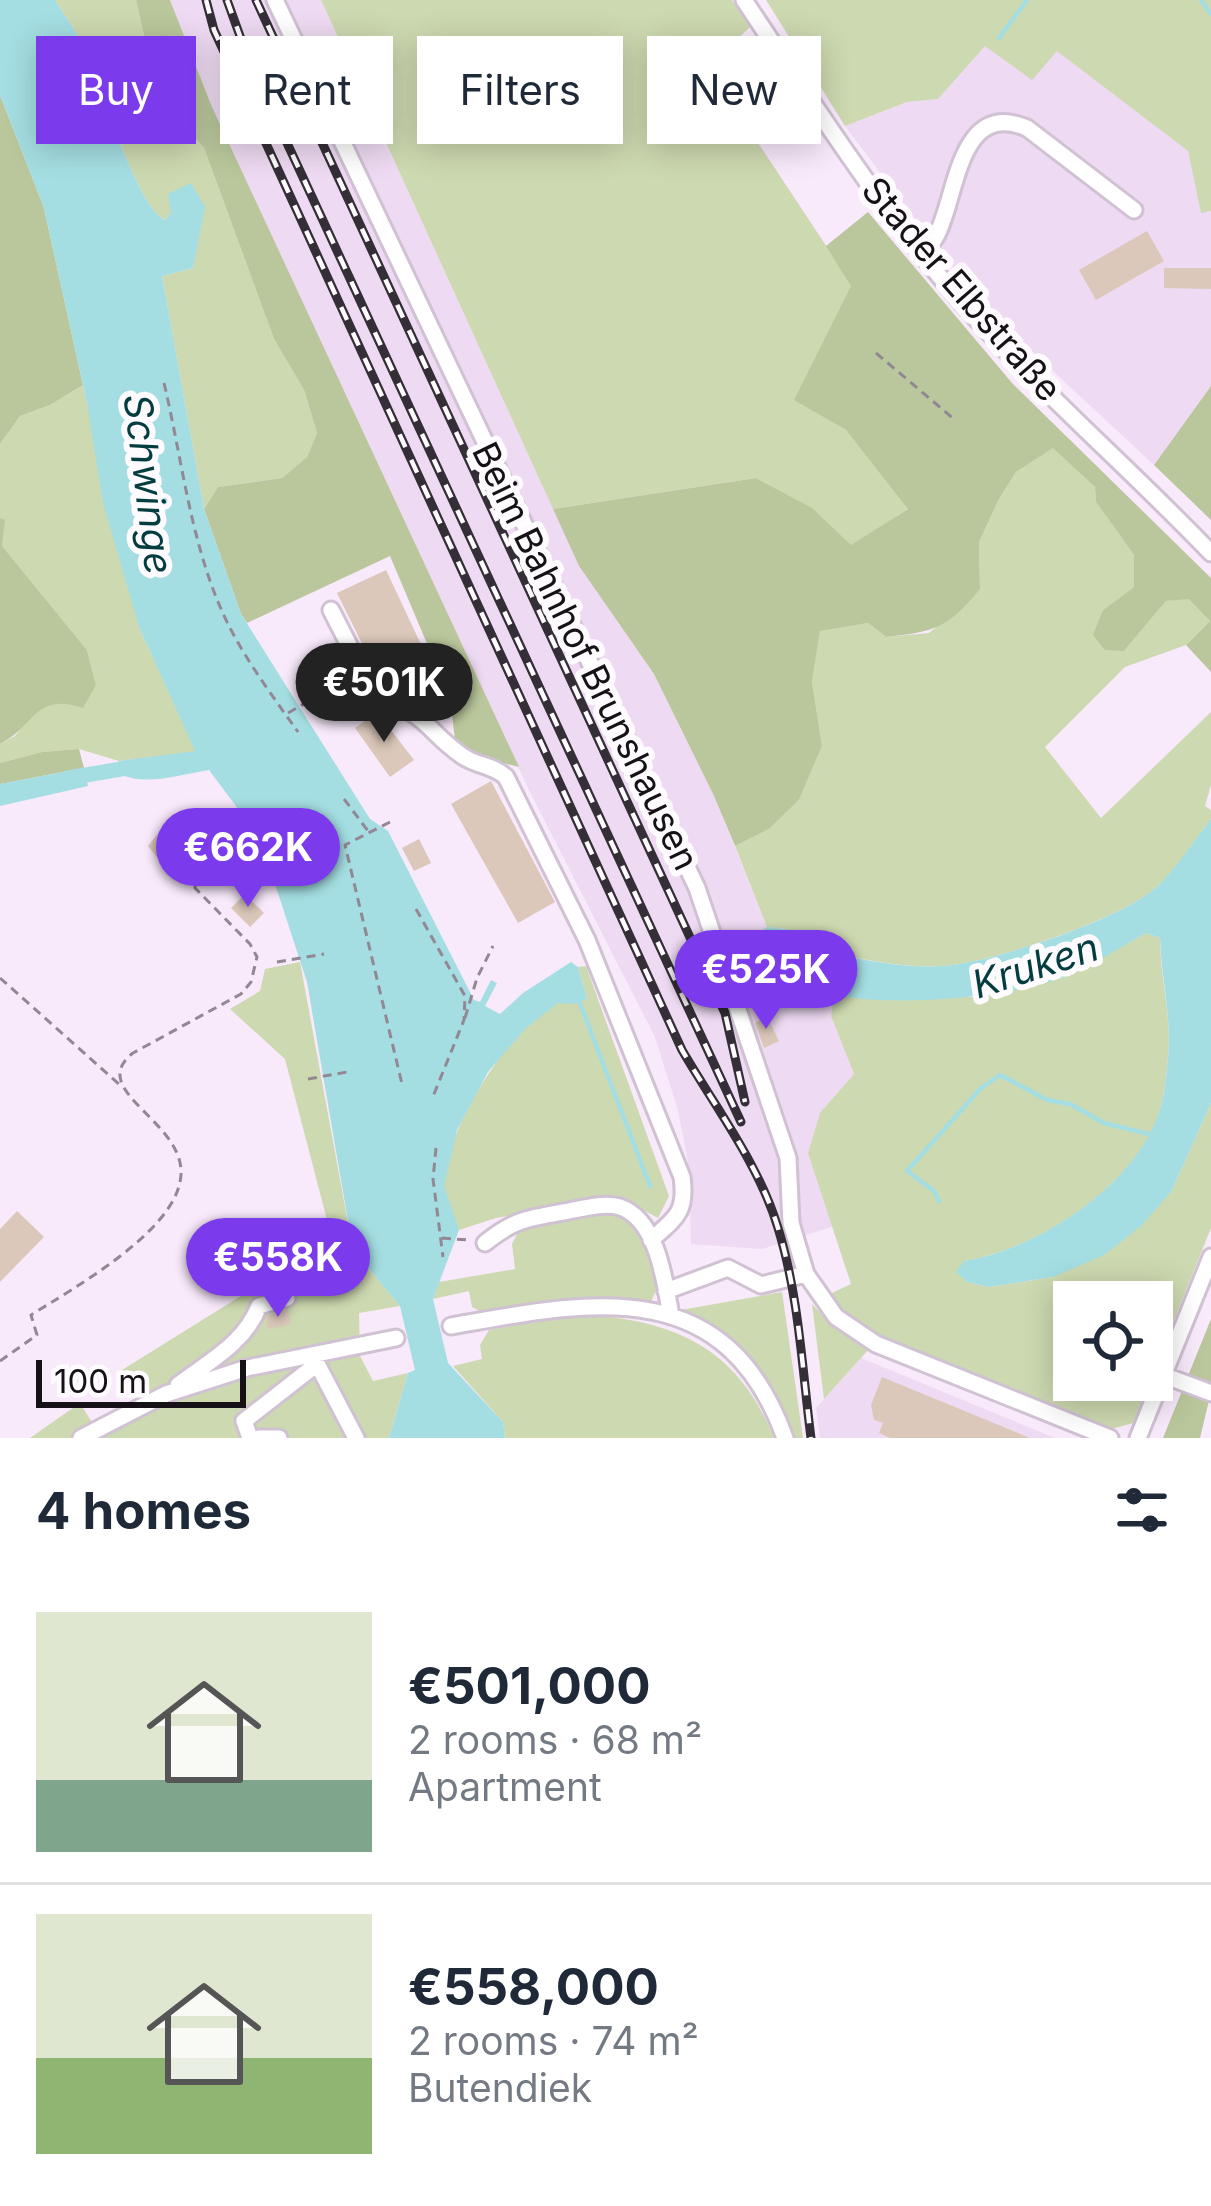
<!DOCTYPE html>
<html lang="en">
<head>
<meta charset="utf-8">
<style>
  :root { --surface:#fff; --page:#f6f6f7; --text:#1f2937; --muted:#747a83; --line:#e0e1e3; --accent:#7c3aed }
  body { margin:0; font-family:Inter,sans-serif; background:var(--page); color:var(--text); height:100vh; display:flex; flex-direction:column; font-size:45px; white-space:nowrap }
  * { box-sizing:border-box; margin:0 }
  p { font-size:39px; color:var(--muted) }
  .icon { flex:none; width:66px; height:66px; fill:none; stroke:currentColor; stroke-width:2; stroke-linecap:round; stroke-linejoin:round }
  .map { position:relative; height:1438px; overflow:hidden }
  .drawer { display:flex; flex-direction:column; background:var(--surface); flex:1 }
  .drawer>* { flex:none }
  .hud { position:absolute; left:36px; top:36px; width:1140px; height:108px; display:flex; gap:24px }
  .buttons { position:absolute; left:1053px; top:1281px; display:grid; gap:24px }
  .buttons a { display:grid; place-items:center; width:120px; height:120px; border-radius:0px; background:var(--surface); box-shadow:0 6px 30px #0003; font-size:60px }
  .scale { position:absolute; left:36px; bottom:30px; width:210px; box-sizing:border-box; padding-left:12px; border:6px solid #151116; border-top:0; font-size:33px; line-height:42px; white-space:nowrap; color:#151116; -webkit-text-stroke:9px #fefbfe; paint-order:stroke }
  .price { position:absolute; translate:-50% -102px; padding:0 27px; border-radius:42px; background:var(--accent); color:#fff; font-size:39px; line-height:78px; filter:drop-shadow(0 3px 6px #0008) }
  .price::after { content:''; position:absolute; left:50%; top:72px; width:36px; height:27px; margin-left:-18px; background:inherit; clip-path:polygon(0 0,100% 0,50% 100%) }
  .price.active { background:#222; color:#fff }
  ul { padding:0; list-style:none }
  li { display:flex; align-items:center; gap:36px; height:300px; padding:0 36px }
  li+li { border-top:3px solid var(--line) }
  li span { display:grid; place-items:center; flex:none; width:336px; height:240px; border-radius:0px; color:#555 }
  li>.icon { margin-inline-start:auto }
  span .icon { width:144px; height:144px; fill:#fffc; stroke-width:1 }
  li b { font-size:51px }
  h2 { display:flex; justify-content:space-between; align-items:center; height:144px; padding:0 36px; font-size:51px }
  .tag { padding:0 42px; border-radius:0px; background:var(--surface); box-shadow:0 6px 30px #0003; font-size:42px; line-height:108px }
  .tag.active { background:var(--accent); color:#fff }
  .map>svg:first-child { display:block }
  .built { fill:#eedaf2 }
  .green { fill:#cdd9b0 }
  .forest { fill:#bac79c }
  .water { fill:#a4dee2 }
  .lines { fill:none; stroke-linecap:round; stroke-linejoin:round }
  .stream { stroke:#a4dee2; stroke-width:4.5 }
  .canal { stroke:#a4dee2; stroke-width:15 }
  .building { fill:#dbc8ba }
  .minor-casing { stroke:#d0c1d3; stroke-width:21 }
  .path { stroke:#928894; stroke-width:3; stroke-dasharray:9 6; stroke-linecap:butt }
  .minor { stroke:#fff; stroke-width:15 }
  .rail-casing { stroke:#342f36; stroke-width:9 }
  .rail { stroke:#fefbfe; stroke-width:4.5; stroke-dasharray:14; stroke-linecap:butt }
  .labels { text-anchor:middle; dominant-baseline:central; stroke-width:12; stroke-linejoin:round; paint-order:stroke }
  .street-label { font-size:36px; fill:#151116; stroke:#fefbfe }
  .water-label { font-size:39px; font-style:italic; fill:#043d40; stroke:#fefbfe }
</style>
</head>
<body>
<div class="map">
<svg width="1211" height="1438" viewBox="0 0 1211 1438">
  <rect width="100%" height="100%" fill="#f8e9fb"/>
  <path class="built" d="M170 0H321L579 566 654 674 714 796 767 927 753 937 763 973 834 997 831 1016 854 1074 821 1113 808 1153 834 1226 762 1249 691 1244 689 1167 678 1110 655 1037 528 788 212 107Z
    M985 45 1057 50 1188 151 1201 212 1211 211V386L1154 465 1011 332 944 257 845 126 907 102 938 99Z
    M861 1358 1055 1438H820L816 1408Z"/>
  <path class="green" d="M55 0H136L144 36 166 79 176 117 204 148 274 339 304 390 317 433 307 457 282 478 218 487 204 509 162 276 193 268 204 206 191 184 165 220C135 206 99 76 81 41 73 27 63 13 55 0Z
    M321 0H732L750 27 718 58 738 86 733 105 852 285 795 400 846 430 909 508 851 546 811 508 756 478 553 509Z
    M766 0H1211V211L1201 213 1188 151 1057 51 1032 80 985 46 938 99 907 102 845 126Z
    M83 385 139 627 196 752 119 761 79 749 42 752 0 763V744L15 736 35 711 96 685 87 650 1 545 5 521 0 518V444L20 416 50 405Z
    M1054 447 1095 487 1096 502 1134 555V587L1103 610 1124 651 1166 601 1189 598 1210 621 1186 645 1125 667 1045 747 1101 818 1211 712V785L1205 806 1211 810V819C1194 841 1178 866 1159 885 1126 918 990 963 943 966 895 969 842 955 796 943L787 929 767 927 735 846 769 829 799 800 822 746 812 682 820 630 868 623 886 637 929 633 980 589 979 542 999 499 1016 472Z
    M1146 933 1160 938C1160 972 1169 1007 1169 1041 1168 1061 1166 1086 1161 1106 1140 1184 1039 1249 964 1261L967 1282 989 1287 1053 1277 1171 1192 1211 1103V1228L1152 1375V1302H1074V1380H1150L1133 1423 1108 1430 873 1335 844 1315 828 1295 851 1284 808 1153 820 1113 854 1074 831 1016 834 997H980L1062 978Z
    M300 962 353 1250 400 1306 359 1313 360 1356 373 1381 408 1373 389 1438H30L80 1403 101 1437 144 1415 122 1370 332 1239 285 1059 230 1009 260 991 265 969Z
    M586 966 669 1196 658 1218 618 1196 496 1218 459 1230C454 1217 444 1199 444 1186 442 1134 512 1022 559 1002 567 999 578 1000 587 999L578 967Z
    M608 1213C645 1220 648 1256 658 1287L651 1301 560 1300 487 1315 472 1307 469 1291 433 1299 439 1282 515 1269 512 1244 519 1230Z
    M782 1292 803 1438H792C772 1368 740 1347 681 1310Z
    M812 1304 829 1322 869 1349 824 1399Z
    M576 1314C671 1319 737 1345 774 1438H505L503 1422 453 1366 482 1359 480 1345 489 1330Z"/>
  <path class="forest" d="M136 0H170L212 107 519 767 476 756 455 740 450 698 390 556 247 623 241 614 204 509 218 487 282 478 307 457 317 433 304 390 274 339 204 148 176 117 166 79 144 36Z
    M0 95 44 208 83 385 50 405 20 416 0 444Z
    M868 212 1012 383 1211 578V672L1186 645 1210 621 1189 599 1166 601 1124 651 1105 650 1093 635 1103 610 1134 587V555L1096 502 1095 487 1053 448 1016 472 999 499 979 542 980 589C949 627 935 632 886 637L868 623 820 631 812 682 822 746 799 800 769 829 735 846 714 796 654 674 579 566 553 509 756 478 812 508 851 545 908 509 846 430 794 400 851 286 826 246Z
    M1211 386V520L1154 465Z
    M0 518 5 520 2 546 87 650 96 685 83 708C34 692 36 726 0 744Z
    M79 749 84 768 0 784V763L42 752Z
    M1211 1319V1392L1200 1438H1163Z"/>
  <path class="water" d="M0 0H55C63 13 73 27 81 41 98 76 136 207 165 220L171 212 168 194 191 183 205 207 193 268 162 276 204 509 241 614 370 819 388 831 474 1000 480 1002 491 980 497 983 485 1006 500 1014 523 993 571 962 578 967 587 999 573 1004 558 1003 526 1028 488 1072 457 1130 444 1186 459 1230 433 1299 448 1363 503 1422 505 1438H389L408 1373 415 1370 400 1306 353 1250 307 982 260 838 209 770C182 774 148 786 122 775L119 761 195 751 139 627 103 503 87 403 44 208 0 95Z
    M84 768 88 786 0 806V784Z
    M1211 819V1103L1171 1192 1141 1226 1104 1255 1053 1277 989 1287 967 1282 956 1272 964 1261C1039 1249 1139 1184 1161 1106 1166 1087 1168 1061 1169 1041 1169 1007 1161 972 1160 938L1146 933C1119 948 1093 965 1064 977 998 1003 801 1019 752 960L753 936 767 927 787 929 796 943C842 956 895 969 943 966 991 963 1126 918 1159 885 1178 865 1194 841 1211 819Z"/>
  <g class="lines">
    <path class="stream" d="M1201 0 1211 14
      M999 38 1027 0
      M579 1001 650 1186
      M939 1201 934 1191 907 1171 981 1088 1000 1075 1047 1100 1070 1104 1104 1123 1149 1134"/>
    <path class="canal" d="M68 778 139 766"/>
  </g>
  <path class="building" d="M1147 231 1164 261 1096 300 1079 270Z
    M1164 268H1211V289L1164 288Z
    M386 570 434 672 392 692 385 690 337 593Z
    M377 712 414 760 390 777 355 728Z
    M491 781 555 902 518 923 451 804Z
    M174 814 188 827 169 849 179 859 168 871 148 846Z
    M419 839 431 863 414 871 402 848Z
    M245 894 264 913 250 927 231 908Z
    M767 1016 779 1041 764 1048 755 1023Z
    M17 1211 44 1237 0 1282V1229Z
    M288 1310 291 1324 267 1329V1316Z
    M882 1377 1030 1438H890L879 1433 883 1423 874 1420 871 1405Z"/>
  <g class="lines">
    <defs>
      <path id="minor" d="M275 0 697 888 788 1158 791 1223 806 1274 836 1317 876 1344 1110 1438
        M744 0C822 117 898 237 995 339 1065 413 1141 480 1211 553
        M922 253C926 248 931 244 935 238 957 203 956 98 1027 128L1134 210
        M331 610 377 700C429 712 425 731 464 757 478 766 493 765 506 777L587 940 682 1177C687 1212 676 1218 651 1240
        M485 1243C513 1220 528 1218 563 1212 581 1209 603 1202 620 1207 658 1220 665 1283 671 1316
        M666 1291 728 1268 761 1285 806 1274
        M451 1326C591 1301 725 1272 785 1438
        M313 1356 356 1438
        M1163 1375 1211 1393
        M178 1385C208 1362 245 1343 259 1306L287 1298
        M81 1438 166 1394 247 1368 396 1338
        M250 1438 244 1421 317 1364
        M259 1438H279
        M1138 1438 1211 1257"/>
    </defs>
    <use href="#minor" class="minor-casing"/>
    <path class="path" d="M876 353 955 420
      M164 383C183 463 191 549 228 624 247 662 274 698 298 732
      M288 713 307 702
      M344 799 368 831
      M390 822 345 845 402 1084
      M416 909 465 996 464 1020 432 1099
      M277 962 324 954
      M0 978 120 1085
      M465 1018 477 978 493 946
      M308 1079 347 1072
      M436 1148 433 1179 443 1257
      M442 1238 468 1240
      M0 1361 37 1335 31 1315C74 1288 170 1234 180 1182 193 1123 83 1092 133 1053L241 994 251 982 257 957 250 944 195 888 201 848 193 832"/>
    <use href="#minor" class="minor"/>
    <defs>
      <path id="rail" d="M206 0 214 30 682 1050C715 1107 759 1164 778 1228 799 1296 802 1368 811 1438
        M227 0 249 61 741 1122
        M256 0 725 1013 745 1102"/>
    </defs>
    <use href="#rail" class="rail-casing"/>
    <use href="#rail" class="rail"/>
  </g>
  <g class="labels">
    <g class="street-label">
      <text transform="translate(962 289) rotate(49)">Stader Elbstraße</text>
      <text transform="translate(586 656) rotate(64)">Beim Bahnhof Brunshausen</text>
    </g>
    <g class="water-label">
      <text transform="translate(149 484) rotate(83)">Schwinge</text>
      <text transform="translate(1035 965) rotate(-18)">Kruken</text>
    </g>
  </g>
</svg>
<div class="buttons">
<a><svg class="icon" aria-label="locate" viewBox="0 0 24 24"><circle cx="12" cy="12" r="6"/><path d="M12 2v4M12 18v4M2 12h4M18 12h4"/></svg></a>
</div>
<div class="scale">100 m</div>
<b class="price active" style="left:384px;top:745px">€501K</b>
<b class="price" style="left:248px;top:910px">€662K</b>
<b class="price" style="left:766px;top:1032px">€525K</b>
<b class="price" style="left:278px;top:1320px">€558K</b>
<div class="hud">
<a class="tag active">Buy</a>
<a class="tag">Rent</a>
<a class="tag">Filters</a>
<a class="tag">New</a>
</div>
</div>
<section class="drawer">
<h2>4 homes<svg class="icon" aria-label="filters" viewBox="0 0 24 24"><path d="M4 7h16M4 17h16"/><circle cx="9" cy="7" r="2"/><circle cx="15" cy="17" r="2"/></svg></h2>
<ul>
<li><span style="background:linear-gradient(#dfe7d0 70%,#7fa58c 0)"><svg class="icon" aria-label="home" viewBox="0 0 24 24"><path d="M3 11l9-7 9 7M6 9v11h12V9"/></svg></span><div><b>€501,000</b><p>2 rooms · 68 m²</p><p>Apartment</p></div></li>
<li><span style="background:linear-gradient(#dfe7d0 60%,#8fb573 0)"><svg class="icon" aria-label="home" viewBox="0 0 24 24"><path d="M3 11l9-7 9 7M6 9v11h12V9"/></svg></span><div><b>€558,000</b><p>2 rooms · 74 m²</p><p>Butendiek</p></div></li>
</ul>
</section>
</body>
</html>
